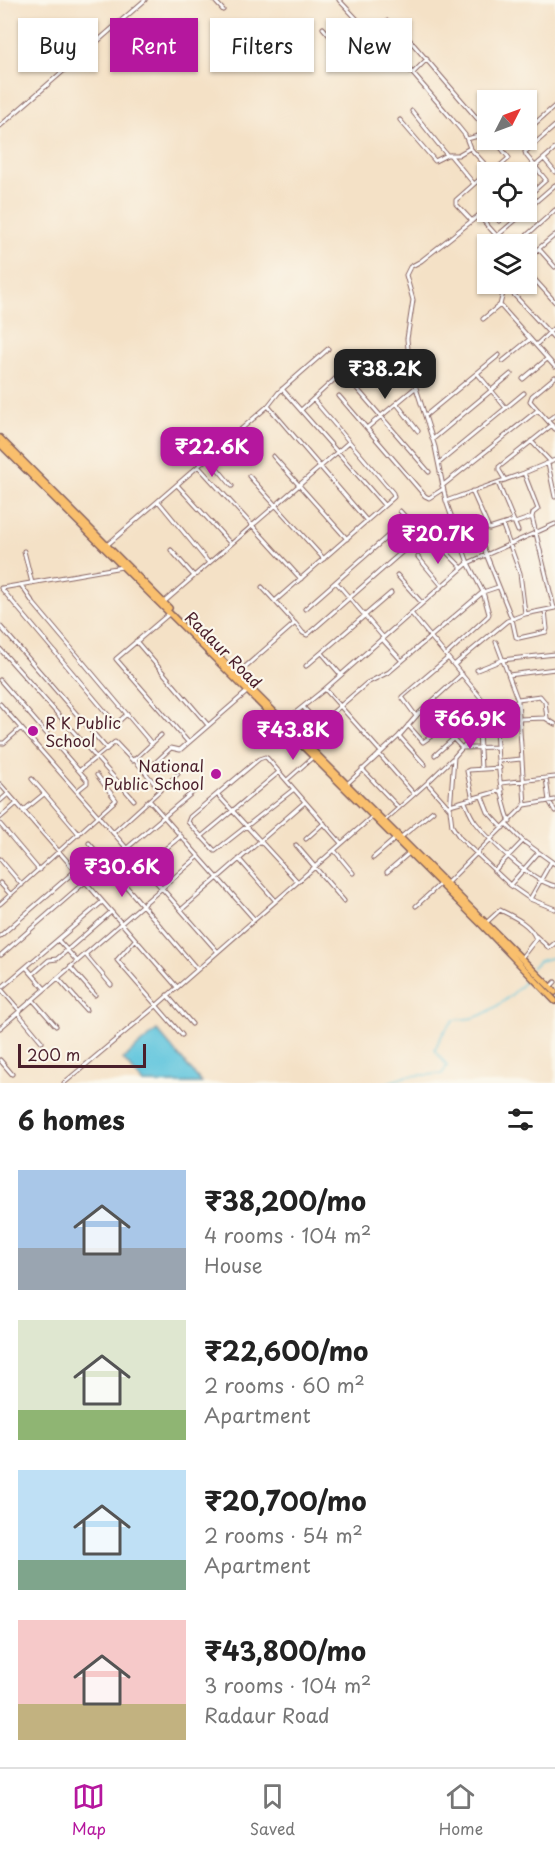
<!DOCTYPE html>
<html lang="en">
<head>
<meta charset="utf-8">
<style>
  :root { --surface:#fff; --page:#f6f6f6; --text:#222; --muted:#767676; --line:#e0e0e0; --accent:#b5179e }
  body { margin:0; font-family:"Playpen Sans",sans-serif; background:var(--page); color:var(--text); height:100vh; display:flex; flex-direction:column; font-size:22px; white-space:nowrap }
  * { box-sizing:border-box; margin:0 }
  p { font-size:20px; color:var(--muted) }
  .icon { flex:none; width:33px; height:33px; fill:none; stroke:currentColor; stroke-width:2; stroke-linecap:round; stroke-linejoin:round }
  .map { position:relative; height:1083px; overflow:hidden }
  .details { display:flex; flex-direction:column; background:var(--surface); flex:1 }
  .details>* { flex:none }
  .banner { position:absolute; left:18px; top:18px; width:519px; height:54px; display:flex; gap:12px }
  .needle { width:39px; rotate:48deg }
  .buttons { position:absolute; left:477px; top:90px; display:grid; gap:12px }
  .buttons a { display:grid; place-items:center; width:60px; height:60px; border-radius:0px; background:var(--surface); box-shadow:0 2px 4px #0004; font-size:30px }
  .scale { position:absolute; left:18px; bottom:15px; width:128px; box-sizing:border-box; padding-left:6px; border:3px solid #4a1f2b; border-top:0; font-size:16px; line-height:21px; white-space:nowrap; color:#4a1f2b; -webkit-text-stroke:4px #fbf7ec; paint-order:stroke }
  .price { position:absolute; translate:-50% -51px; padding:0 14px; border-radius:12px; background:var(--accent); color:#fff; font-size:20px; line-height:39px; filter:drop-shadow(0 2px 3px #0008) }
  .price::after { content:''; position:absolute; left:50%; top:36px; width:18px; height:14px; margin-left:-9px; background:inherit; clip-path:polygon(0 0,100% 0,50% 100%) }
  .price.current { background:#222; color:#fff }
  ul { padding:0; list-style:none }
  li { display:flex; align-items:center; gap:18px; height:150px; padding:0 18px }
  li span { display:grid; place-items:center; flex:none; width:168px; height:120px; border-radius:0px; color:#555 }
  li>.icon { margin-inline-start:auto }
  span .icon { width:72px; height:72px; fill:#fffc; stroke-width:1 }
  li b { font-size:26px }
  h2 { display:flex; justify-content:space-between; align-items:center; height:72px; padding:0 18px; font-size:26px }
  .tag { padding:0 21px; border-radius:0px; background:var(--surface); box-shadow:0 2px 4px #0004; font-size:21px; line-height:54px }
  .tag.current { background:var(--accent); color:#fff }
  .dock { display:flex; justify-content:space-around; align-items:center; height:84px; border-top:2px solid var(--line); background:var(--surface); font-size:16px; color:var(--muted) }
  .dock a { display:grid; justify-items:center; gap:3px }
  .dock .current { color:var(--accent) }
  .map>svg:first-child { display:block }
  .water { fill:#5fc5dd; stroke:#547284; stroke-width:1.5 }
  .lines { fill:none; stroke-linecap:round; stroke-linejoin:round }
  .stream { stroke:#5fc5dd; stroke-width:1.5 }
  .minor-casing { stroke:#866361; stroke-width:5 }
  .primary-casing { stroke:#866361; stroke-width:8 }
  .minor { stroke:#fff; stroke-width:3 }
  .primary { stroke:#f9bf6d; stroke-width:5 }
  .poi-dot { fill:#b5179e; stroke:#fbf7ec; stroke-width:2 }
  .labels { text-anchor:middle; dominant-baseline:central; stroke-width:4.5; stroke-linejoin:round; paint-order:stroke }
  .street-label { font-size:16px; fill:#4a1f2b; stroke:#fbf7ec }
  .poi-label { font-size:16px; fill:#4a1f2b; stroke:#fbf7ec; text-anchor:start }
</style>
</head>
<body>
<div class="map">
<svg width="555" height="1083" viewBox="0 0 555 1083">
  <rect width="100%" height="100%" fill="#fbf7ec"/>
  <filter id="ink" filterUnits="userSpaceOnUse"><feTurbulence type="fractalNoise" baseFrequency=".0167" numOctaves="2"/><feDisplacementMap in="SourceGraphic" scale="12" xChannelSelector="R" yChannelSelector="G"/><feConvolveMatrix kernelMatrix="1 2 1 2 8 2 1 2 1" color-interpolation-filters="sRGB"/></filter>
  <filter id="wash" filterUnits="userSpaceOnUse"><feTurbulence type="fractalNoise" baseFrequency=".008" numOctaves="4" result="noise"/><feDisplacementMap in="SourceGraphic" scale="24" xChannelSelector="R" yChannelSelector="G"/><feGaussianBlur stdDeviation="1.35" result="paint"/><feColorMatrix in="noise" values="0 0 0 0 0 0 0 0 0 0 0 0 0 0 0 0 0 1.4 0 .05"/><feComposite in="paint" operator="in"/></filter>
  <g filter="url(#wash)">
    <rect width="100%" height="100%" fill="#f4e1c6"/>
    <path class="water" d="M157 1030 202 1083H143L123 1059Z"/>
    <g class="lines">
      <path class="stream" d="M532 968 539 961 555 957
        M387 1083 407 1076 442 1074 447 1066 435 1050C439 1038 445 1029 454 1020 460 1019 467 1019 473 1018 491 1013 520 991 529 975"/>
    </g>
  </g>
  <g filter="url(#ink)">
    <g class="lines">
      <defs>
        <path id="minor" d="M214 0 223 10
          M339 0 370 33 375 30 377 32 452 119 465 135 470 148 492 172
          M323 28 336 43 347 53 354 49 370 33
          M375 30 387 21 395 23 488 131
          M413 73 427 59
          M412 111 447 155
          M400 120 435 161 447 155H458L470 148
          M0 126 145 0
          M532 126 555 106
          M467 139 478 136 488 135
          M450 155 474 184
          M544 159 555 172
          M493 172 509 158 495 140
          M526 174 555 149
          M526 198 546 180 526 155 525 152 555 126
          M526 210 555 185
          M479 216 504 244
          M472 221 456 204V200L490 170
          M499 221 511 212
          M497 236 525 212
          M517 244 555 210
          M539 249 555 267
          M526 259 555 235
          M526 270 555 302
          M504 284 555 339
          M500 305 555 367
          M483 319 500 305 505 285
          M536 345 555 327
          M503 361 530 339
          M477 373 506 408
          M555 377 532 396 530 401 555 429
          M523 379 547 359
          M353 384 429 472
          M282 389 384 505
          M339 396 425 496 429 498 443 489
          M397 404 418 431
          M268 406 367 521
          M301 410 348 367
          M425 416 499 355
          M548 420 555 415
          M368 427 415 388
          M433 439 511 374
          M531 441 551 462
          M273 456 347 539
          M208 457 232 486
          M439 463 524 393
          M548 464 555 497
          M198 466 301 579
          M524 473 538 509 533 513 532 517 554 608
          M249 476 324 559
          M505 480 499 470V467L552 425
          M498 483 518 531
          M177 485 231 544
          M442 486 538 410
          M472 491 489 529 514 521
          M158 501 209 563
          M446 501 524 473 555 460
          M400 511 421 534
          M515 523 532 517
          M503 526 520 573 525 613
          M476 529 512 619 516 637 519 638 546 632 547 629 545 610
          M107 545 268 406 279 392 328 349
          M171 550 194 576
          M24 551 32 583
          M418 557 442 586
          M397 575 422 603
          M336 582 383 637
          M21 585 34 604 152 744
          M1 588 114 722 117 723 127 714
          M2 588 122 567
          M275 601 394 497 393 493 313 399
          M164 602 349 442
          M305 609 389 535
          M170 613 116 659 188 742
          M411 613 495 715
          M295 623 303 633 307 635 426 531 462 568
          M0 626 107 749
          M382 639 402 661
          M136 641 208 725
          M496 642 518 701 525 805
          M0 649 134 800
          M322 653 341 675
          M446 655 488 616 489 614 483 592 468 563 446 501 435 447 410 369 407 339 413 300 406 275 410 267 421 261 488 208
          M454 665 507 621 525 614 555 608
          M306 666 391 593
          M477 670 502 660 555 654
          M237 674 294 624 293 621 262 587
          M509 675 555 669
          M0 680 87 780V783L77 791
          M325 689 381 752
          M518 699 540 696 545 702 547 718
          M518 701 485 722 454 757 450 810 452 826 460 838 510 885 530 899 555 909
          M0 704 21 728 4 743H0
          M303 707 332 738
          M416 716 402 697 448 658
          M519 719 545 718 555 724
          M285 721 325 689 468 563 555 524
          M408 725 423 742 443 728 462 748 498 747
          M21 728 217 951
          M479 730 481 769
          M399 736 425 765
          M302 739 367 683 389 672 483 592 498 587
          M379 754 414 794
          M435 755 454 738
          M134 759 160 790
          M500 761 521 759
          M362 769 399 808
          M79 771 115 742 133 761 161 735
          M145 772 171 748 180 750 248 691
          M546 778 549 801 555 811
          M32 779 79 834
          M287 780 313 757
          M427 783 450 809
          M501 783 555 777
          M0 784 177 987
          M347 784 399 736 419 713 462 674
          M294 789 215 851 188 822 190 817 259 759 265 757 267 758 333 834 341 843
          M218 795 297 881
          M482 797 488 812 503 828
          M149 800 254 919
          M473 800 467 771 469 770 500 768
          M0 801 8 794
          M465 802C468 809 471 817 476 823 492 843 530 880 555 886
          M450 805 502 790
          M23 811 44 794
          M0 818 17 803
          M384 821 427 783 452 759
          M510 822C497 789 498 750 495 715L519 722
          M0 824 39 870
          M507 825 523 841 555 864
          M113 833 178 774
          M201 837 279 772
          M400 838 433 811
          M306 839 324 823
          M89 843 197 969
          M296 845 344 901
          M127 848 200 786
          M334 850 353 873
          M373 858 395 839
          M0 859 22 885
          M239 859 275 900
          M143 867 181 836
          M494 871 523 841
          M387 872 409 853
          M0 883 11 895
          M446 884 525 805 555 800
          M510 885 538 853
          M530 899 551 862
          M0 904 116 800 97 775
          M416 906 440 884
          M181 910 305 802
          M487 922 500 910C512 916 531 924 536 939L522 957
          M0 936 75 871
          M536 936 549 948 555 943
          M58 940 77 961
          M135 940 117 960 182 1035
          M85 954 111 985
          M1 955 85 882
          M26 967 45 989
          M70 967 95 995
          M33 974 49 960 57 959 111 912
          M58 978 86 1010
          M550 987 555 982
          M0 989 102 902
          M1 989 20 1011
          M167 995 192 1024
          M33 1000 56 1026
          M18 1013 42 1042
          M0 1028 199 856
          M0 1060 12 1074
          M64 1083 156 1006 373 816"/>
        <path id="primary" d="M0 438 169 608
          M0 444 482 925 555 1001
          M214 652 555 992"/>
      </defs>
      <use href="#minor" class="minor-casing"/>
      <use href="#primary" class="primary-casing"/>
      <use href="#minor" class="minor"/>
      <use href="#primary" class="primary"/>
    </g>
  </g>
  <g class="poi-dot">
    <circle cx="33" cy="731" r="6"/>
    <circle cx="216" cy="774" r="6"/>
  </g>
  <g class="labels">
    <g class="street-label">
      <text transform="translate(224 649) rotate(45)">Radaur Road</text>
    </g>
    <g class="poi-label">
      <text x="45" y="722">R K Public<tspan x="45" dy="18">School</tspan></text>
      <text x="204" y="765" text-anchor="end">National<tspan x="204" dy="18">Public School</tspan></text>
    </g>
  </g>
</svg>
<div class="buttons">
<a><svg class="needle" viewBox="-14 -14 28 28"><path d="M0-13l5 13h-10z" fill="#e53935"/><path d="M0 13l5-13h-10z" fill="#767676"/></svg></a>
<a><svg class="icon" aria-label="locate" viewBox="0 0 24 24"><circle cx="12" cy="12" r="6"/><path d="M12 2v4M12 18v4M2 12h4M18 12h4"/></svg></a>
<a><svg class="icon" aria-label="layers" viewBox="0 0 24 24"><path d="M12 4l9 5-9 5-9-5zM3 14l9 5 9-5"/></svg></a>
</div>
<div class="scale">200 m</div>
<b class="price current" style="left:385px;top:400px">₹38.2K</b>
<b class="price" style="left:212px;top:478px">₹22.6K</b>
<b class="price" style="left:438px;top:565px">₹20.7K</b>
<b class="price" style="left:470px;top:750px">₹66.9K</b>
<b class="price" style="left:293px;top:761px">₹43.8K</b>
<b class="price" style="left:122px;top:898px">₹30.6K</b>
<div class="banner">
<a class="tag">Buy</a>
<a class="tag current">Rent</a>
<a class="tag">Filters</a>
<a class="tag">New</a>
</div>
</div>
<section class="details">
<h2>6 homes<svg class="icon" aria-label="filters" viewBox="0 0 24 24"><path d="M4 7h16M4 17h16"/><circle cx="9" cy="7" r="2"/><circle cx="15" cy="17" r="2"/></svg></h2>
<ul>
<li><span style="background:linear-gradient(#a9c7e8 65%,#9aa5b1 0)"><svg class="icon" aria-label="home" viewBox="0 0 24 24"><path d="M3 11l9-7 9 7M6 9v11h12V9"/></svg></span><div><b>₹38,200/mo</b><p>4 rooms · 104 m²</p><p>House</p></div></li>
<li><span style="background:linear-gradient(#dfe7d0 75%,#8fb573 0)"><svg class="icon" aria-label="home" viewBox="0 0 24 24"><path d="M3 11l9-7 9 7M6 9v11h12V9"/></svg></span><div><b>₹22,600/mo</b><p>2 rooms · 60 m²</p><p>Apartment</p></div></li>
<li><span style="background:linear-gradient(#bfe0f5 75%,#7fa58c 0)"><svg class="icon" aria-label="home" viewBox="0 0 24 24"><path d="M3 11l9-7 9 7M6 9v11h12V9"/></svg></span><div><b>₹20,700/mo</b><p>2 rooms · 54 m²</p><p>Apartment</p></div></li>
<li><span style="background:linear-gradient(#f6c9c9 70%,#c2b280 0)"><svg class="icon" aria-label="home" viewBox="0 0 24 24"><path d="M3 11l9-7 9 7M6 9v11h12V9"/></svg></span><div><b>₹43,800/mo</b><p>3 rooms · 104 m²</p><p>Radaur Road</p></div></li>
</ul>
</section>
<nav class="dock">
<a class="current"><svg class="icon" aria-label="map" viewBox="0 0 24 24"><path d="M3 6l6-2 6 2 6-2v14l-6 2-6-2-6 2zM9 4v14M15 6v14"/></svg>Map</a>
<a><svg class="icon" aria-label="saved" viewBox="0 0 24 24"><path d="M7 4h10v16l-5-4-5 4z"/></svg>Saved</a>
<a><svg class="icon" aria-label="home" viewBox="0 0 24 24"><path d="M3 11l9-7 9 7M6 9v11h12V9"/></svg>Home</a>
</nav>
</body>
</html>
